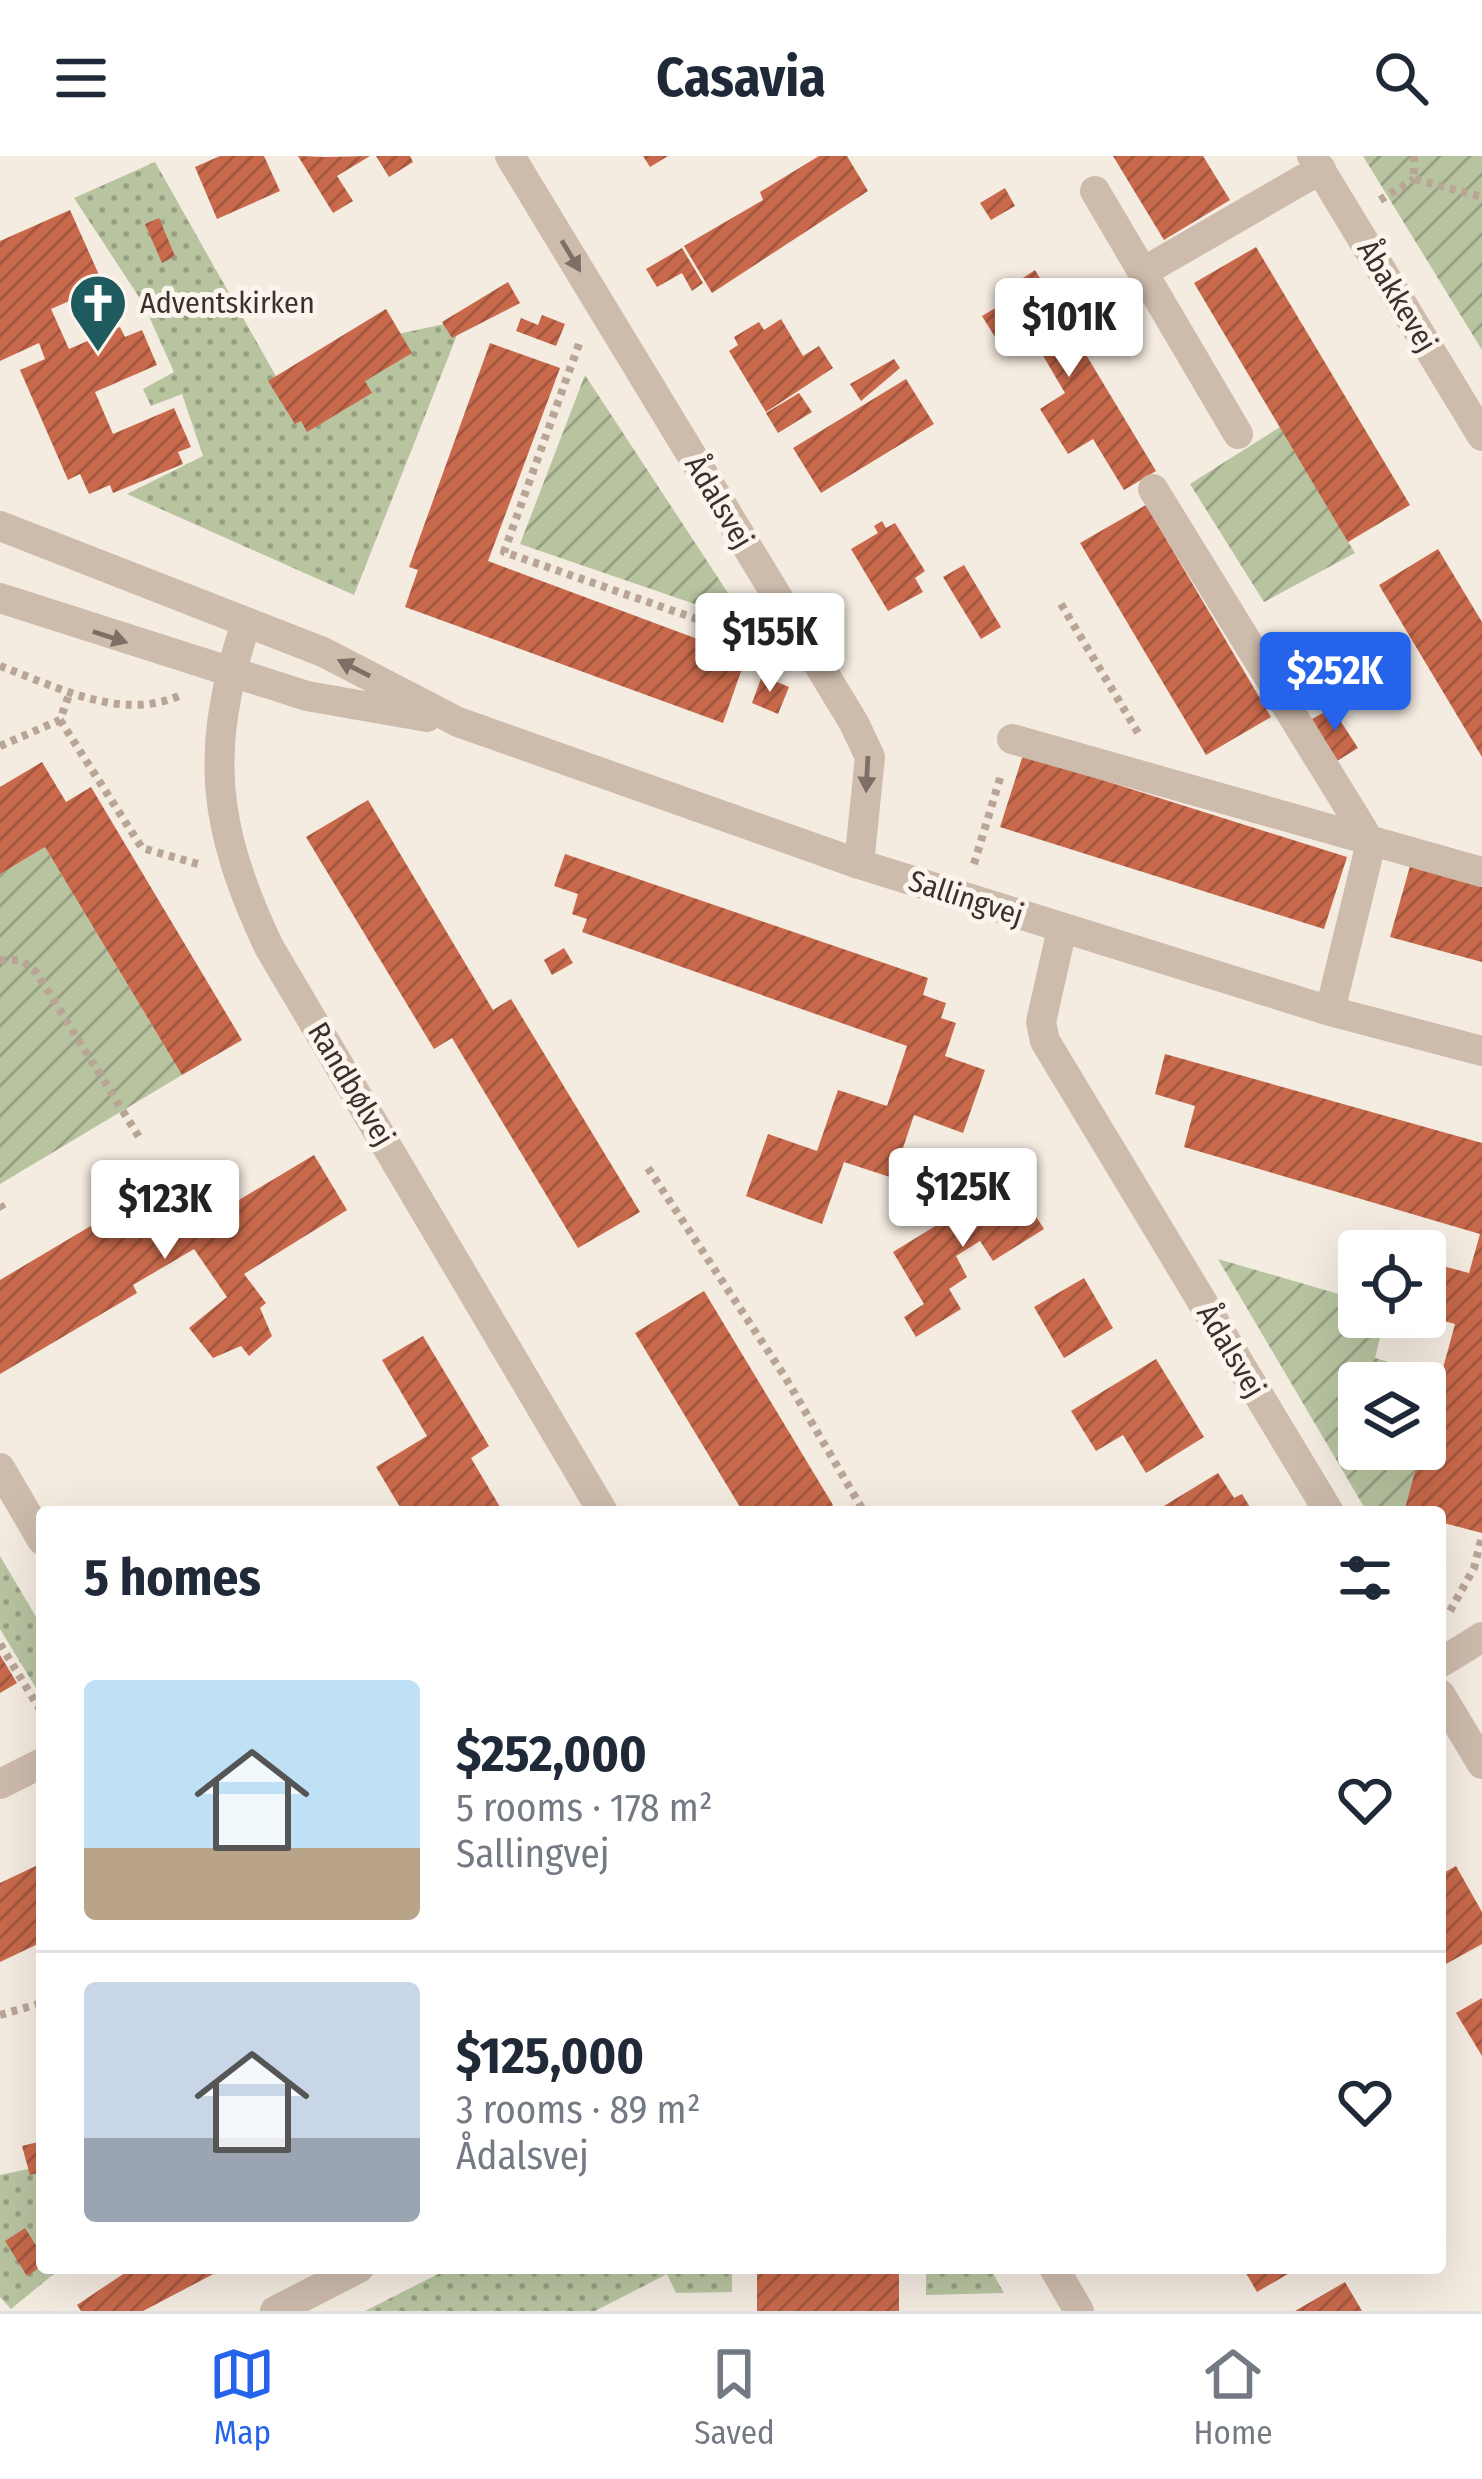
<!DOCTYPE html>
<html lang="en">
<head>
<meta charset="utf-8">
<style>
  :root { --surface:#fff; --page:#f6f6f7; --text:#1f2937; --muted:#747a83; --line:#e0e1e3; --accent:#2563eb }
  body { margin:0; font-family:"Fira Sans Condensed",sans-serif; background:var(--page); color:var(--text); height:100vh; display:flex; flex-direction:column; font-size:45px; white-space:nowrap }
  * { box-sizing:border-box; margin:0 }
  p { font-size:39px; color:var(--muted) }
  .icon { flex:none; width:66px; height:66px; fill:none; stroke:currentColor; stroke-width:2; stroke-linecap:round; stroke-linejoin:round }
  .map { position:relative; flex:1; overflow:hidden }
  .panel { position:absolute; left:36px; top:1350px; width:1410px; height:768px; display:flex; flex-direction:column; background:var(--surface); border-radius:12px; box-shadow:0 12px 48px #0002 }
  .panel>* { flex:none }
  .tools { position:absolute; left:1338px; top:1074px; display:grid; gap:24px }
  .tools a { display:grid; place-items:center; width:108px; height:108px; border-radius:12px; background:var(--surface); box-shadow:0 12px 48px #0002; font-size:60px }
  .price { position:absolute; translate:-50% -102px; padding:0 27px; border-radius:12px; background:#fff; color:#222; font-size:39px; line-height:78px; filter:drop-shadow(0 3px 6px #0008) }
  .price::after { content:''; position:absolute; left:50%; top:72px; width:36px; height:27px; margin-left:-18px; background:inherit; clip-path:polygon(0 0,100% 0,50% 100%) }
  .price.selected { background:var(--accent); color:#fff }
  ul { padding:0; list-style:none }
  li { display:flex; align-items:center; gap:36px; height:300px; padding:0 48px }
  li+li { border-top:3px solid var(--line) }
  li span { display:grid; place-items:center; flex:none; width:336px; height:240px; border-radius:12px; color:#555 }
  li>.icon { margin-inline-start:auto }
  span .icon { width:144px; height:144px; fill:#fffc; stroke-width:1 }
  li b { font-size:51px }
  h2 { display:flex; justify-content:space-between; align-items:center; height:144px; padding:0 48px; font-size:51px }
  header { display:flex; justify-content:space-between; align-items:center; height:156px; padding:0 48px; background:var(--surface); font-size:54px; font-weight:700 }
  .tabs { display:flex; justify-content:space-around; align-items:center; height:168px; border-top:3px solid var(--line); background:var(--surface); font-size:33px; color:var(--muted) }
  .tabs a { display:grid; justify-items:center; gap:6px }
  .tabs .selected { color:var(--accent) }
  .map>svg:first-child { display:block }
  .grass { fill:url(#grass-dots) }
  .garden { fill:url(#garden-furrows) }
  .building { fill:url(#building-hatch) }
  .lines { fill:none; stroke-linecap:round; stroke-linejoin:round }
  .path { stroke:#b9a596; stroke-width:8; stroke-dasharray:6 6; stroke-linecap:butt }
  .minor { stroke:#cdbbac; stroke-width:30 }
  .oneway { fill:#7d6f65 }
  .labels { text-anchor:middle; dominant-baseline:central; stroke-width:10; stroke-linejoin:round; paint-order:stroke }
  .street-label { font-size:30px; fill:#3b302b; stroke:#fbf5ee }
  .poi-label { font-size:30px; fill:#3b302b; stroke:#fbf5ee; text-anchor:start }
</style>
</head>
<body>
<header><svg class="icon" aria-label="menu" viewBox="0 0 24 24"><path d="M4 6h16M4 12h16M4 18h16"/></svg>Casavia<svg class="icon" aria-label="search" viewBox="0 0 24 24"><circle cx="10" cy="10" r="6"/><path d="M15 15l6 6"/></svg></header>
<div class="map">
<svg width="1482" height="2155" viewBox="0 0 1482 2155">
  <defs>
    <pattern id="grass-dots" width="8" height="8" patternUnits="userSpaceOnUse" patternTransform="scale(3)"><rect width="8" height="8" fill="#b8c4a0"/><path d="M2 2h.1M6 6h.1" fill="none" stroke="#97a083" stroke-width="1.8" stroke-linecap="round"/></pattern>
    <pattern id="garden-furrows" width="10" height="10" patternUnits="userSpaceOnUse" patternTransform="scale(3)"><rect width="10" height="10" fill="#b8c4a0"/><path d="M-1 1l2-2M0 10L10 0M9 11l2-2" fill="none" stroke="#97a083"/></pattern>
    <pattern id="building-hatch" width="6" height="6" patternUnits="userSpaceOnUse" patternTransform="scale(3)"><rect width="6" height="6" fill="#c8694b"/><path d="M-1 1l2-2M0 6l6-6M5 7l2-2" fill="none" stroke="#a4573f"/></pattern>
  </defs>
  <rect width="100%" height="100%" fill="#f4ebe1"/>
  <path class="grass" d="M155 6 290 245 384 181 463 164 354 439 127 338 203 300 182 238 151 250 143 233 174 216 143 147 74 42Z
    M0 1400 42 1471V1542L0 1473Z
    M33 2012 42 2015V2112H61L11 2153 0 2141V2019Z
    M450 2112H732V2136L676 2137 667 2118 595 2155H365Z
    M926 2112H990L1004 2137 926 2139Z"/>
  <path class="garden" d="M1363 0H1482V194Z
    M585 219 747 466 520 388Z
    M1280 271 1355 397 1264 446 1190 328Z
    M45 691 182 919 0 1028V718Z
    M1218 1103 1359 1144V1161H1385L1375 1202 1417 1214 1413 1227H1359V1293H1421L1405 1353 1367 1356Z"/>
  <path class="building" d="M220 0H264L280 35 217 63 195 11Z
    M298 0 325 1 370 0 337 20 353 45 333 57Z
    M376 0H410L413 6 389 21Z
    M643 0H668L650 11Z
    M819 0H847L868 35 712 137 684 90 763 44 760 36Z
    M1113 0H1203L1230 44 1164 84Z
    M1005 32 1015 50 991 64 980 47Z
    M70 54 104 130 51 153 69 193 120 171 125 181 142 174 157 209 95 236 113 278 174 252 191 291 178 296 183 308 113 337 110 329 89 338 80 318 68 324 20 214 45 203 39 187 0 205V85Z
    M159 62 175 100 162 107 145 68Z
    M1256 91 1410 349 1348 386 1194 127Z
    M682 92 703 127 692 135 682 117 657 131 646 113Z
    M1035 114 1156 315 1124 334 1093 283 1068 298 1040 253 1065 237 1032 181 1005 197 982 160 1009 144 1003 135Z
    M508 126 520 147 452 182 442 166Z
    M386 153 412 197 365 225 372 237 307 276 301 265 295 268 268 225Z
    M542 159 565 168 556 190 516 175 521 162 538 169Z
    M781 163 803 200 819 190 833 212 766 256 729 195 738 189 734 181 759 166 764 174Z
    M490 187 560 212 488 405 746 501 723 567 405 451 418 414 409 411Z
    M894 203 900 212 861 245 850 228Z
    M906 223 934 268 821 337 793 292Z
    M799 237 812 256 778 277 766 257Z
    M1146 349 1271 561 1206 599 1080 387Z
    M882 365 886 372 895 367 925 415 915 422 923 436 888 455 851 393 878 377 874 370Z
    M1438 393 1482 466V601L1379 429Z
    M964 409 1001 471 981 483 943 421Z
    M762 520 789 531 778 558 752 547Z
    M1332 552 1358 592 1337 605 1312 563Z
    M1023 599 1347 701 1324 773 1000 671Z
    M42 606 66 646 91 631 242 884 182 919 45 691 0 718V631Z
    M368 644 493 854 511 843 640 1056 578 1092 452 882 434 893 306 681Z
    M565 698 928 822 923 839 946 847 941 862 956 867 945 900 985 914 963 977 914 959 893 1022 844 1006 822 1068 746 1040 768 978 817 995 838 934 887 950 907 890 582 776 587 763 572 758 578 738 554 730Z
    M1410 710 1482 729V806L1390 781Z
    M564 792 573 807 552 819 544 804Z
    M1165 898 1482 987V1377L1440 1366V1356H1404L1455 1168 1425 1160V1143L1435 1108 1469 1117 1480 1078 1184 991 1195 950 1155 938Z
    M314 999 347 1054 244 1118 266 1147 260 1152 272 1180 249 1200 241 1190 213 1202 189 1172 227 1141 194 1093 133 1129 137 1137 0 1218V1124L178 1018 204 1065Z
    M1012 1023 1044 1073 993 1105 980 1085 956 1100 967 1121 949 1133 961 1153 916 1181 904 1161 924 1148 893 1096Z
    M1084 1122 1113 1172 1064 1202 1034 1151Z
    M704 1135 833 1349 822 1356H743L635 1177Z
    M423 1180 489 1290 471 1302 503 1356H403L376 1311 427 1280 382 1204Z
    M1156 1203 1204 1281 1146 1317 1123 1279 1096 1295 1071 1255Z
    M1218 1317 1234 1342 1242 1338 1253 1356H1154Z
    M0 1499 17 1527 0 1537Z
    M42 1707V1786L0 1806V1727Z
    M1456 1710 1482 1756V1788L1446 1808 1440 1797V1719Z
    M1482 1842V1900L1456 1857Z
    M42 1985V2016L30 2019 22 1990Z
    M25 2072 42 2099V2110L27 2120 5 2085Z
    M132 2112H225L143 2155H81L77 2149Z
    M757 2112H899V2155H757Z
    M1243 2112H1298L1257 2136Z
    M1345 2126 1362 2155H1295Z"/>
  <g class="lines">
    <path class="path" d="M1414 0V23L1482 41
      M1380 44 1414 23
      M579 188 504 396 763 486
      M1061 448 1140 580
      M0 510C58 531 121 566 181 539
      M60 564 142 692 198 708
      M0 590 60 564 70 536
      M974 708 1001 619
      M0 804H21L36 816 139 981
      M648 1012 785 1221 864 1356
      M0 1048 6 1058
      M1450 1455 1474 1412 1482 1380
      M0 1488 42 1557
      M0 1859 42 1847"/>
    <path class="minor" d="M510 0 854 567 870 601 859 708
      M1312 0 1482 280
      M1095 35 1238 278
      M1143 116 1321 13
      M1153 333 1371 687 1330 855
      M0 370 323 496 458 566 859 708 1330 855 1482 895
      M0 442 307 540 427 561
      M246 467C204 595 212 670 269 791L603 1356
      M1012 583 1482 716
      M1062 773 1041 866 1045 885 1329 1356
      M0 1312 42 1384
      M1440 1507 1482 1481
      M1440 1538 1482 1608
      M0 1628 42 1607
      M1054 2112 1079 2155
      M275 2155 359 2112"/>
  </g>
  <defs><path id="oneway-solid" d="M-6-.8H1V-3.2L6.5 0L1 3.2V.8H-6Z" transform="scale(3)"/></defs>
  <g class="oneway">
    <use href="#oneway-solid" transform="translate(571 100) rotate(59)"/>
    <use href="#oneway-solid" transform="translate(110 481) rotate(18)"/>
    <use href="#oneway-solid" transform="translate(354 512) rotate(-153)"/>
    <use href="#oneway-solid" transform="translate(867 618) rotate(93)"/>
  </g>
  <defs>
    <symbol id="church-pin" viewBox="-11 -11 22 30"><path d="M0 17L-7.5 6A9.5 9.5 0 1 1 7.5 6Z" fill="#1f5a5e" stroke="#fbf5ee"/><path d="M-1.2-6h2.4v3.5h3.3v2.4h-3.3V6h-2.4V-.1h-3.3v-2.4h3.3Z" fill="#fff"/></symbol>
  </defs>
  <g fill-rule="evenodd">
    <use href="#church-pin" x="65" y="114" width="66" height="90"/>
  </g>
  <g class="labels">
    <g class="street-label">
      <text transform="translate(1397 140) rotate(59)">Åbakkevej</text>
      <text transform="translate(719 346) rotate(59)">Ådalsvej</text>
      <text transform="translate(966 742) rotate(18)">Sallingvej</text>
      <text transform="translate(351 928) rotate(59)">Randbølvej</text>
      <text transform="translate(1231 1195) rotate(59)">Ådalsvej</text>
    </g>
    <g class="poi-label">
      <text x="140" y="147">Adventskirken</text>
    </g>
  </g>
</svg>
<div class="tools">
<a><svg class="icon" aria-label="locate" viewBox="0 0 24 24"><circle cx="12" cy="12" r="6"/><path d="M12 2v4M12 18v4M2 12h4M18 12h4"/></svg></a>
<a><svg class="icon" aria-label="layers" viewBox="0 0 24 24"><path d="M12 4l9 5-9 5-9-5zM3 14l9 5 9-5"/></svg></a>
</div>
<b class="price" style="left:1069px;top:224px">$101K</b>
<b class="price" style="left:770px;top:539px">$155K</b>
<b class="price selected" style="left:1335px;top:578px">$252K</b>
<b class="price" style="left:963px;top:1094px">$125K</b>
<b class="price" style="left:165px;top:1106px">$123K</b>
<section class="panel">
<h2>5 homes<svg class="icon" aria-label="filters" viewBox="0 0 24 24"><path d="M4 7h16M4 17h16"/><circle cx="9" cy="7" r="2"/><circle cx="15" cy="17" r="2"/></svg></h2>
<ul>
<li><span style="background:linear-gradient(#bfe0f5 70%,#b9a48a 0)"><svg class="icon" aria-label="home" viewBox="0 0 24 24"><path d="M3 11l9-7 9 7M6 9v11h12V9"/></svg></span><div><b>$252,000</b><p>5 rooms · 178 m²</p><p>Sallingvej</p></div><svg class="icon" aria-label="heart" viewBox="0 0 24 24"><path d="M12 20l-8-8c-3-5 5-10 8-4 3-6 11-1 8 4z"/></svg></li>
<li><span style="background:linear-gradient(#c9d6e8 65%,#9aa5b1 0)"><svg class="icon" aria-label="home" viewBox="0 0 24 24"><path d="M3 11l9-7 9 7M6 9v11h12V9"/></svg></span><div><b>$125,000</b><p>3 rooms · 89 m²</p><p>Ådalsvej</p></div><svg class="icon" aria-label="heart" viewBox="0 0 24 24"><path d="M12 20l-8-8c-3-5 5-10 8-4 3-6 11-1 8 4z"/></svg></li>
</ul>
</section>
</div>
<nav class="tabs">
<a class="selected"><svg class="icon" aria-label="map" viewBox="0 0 24 24"><path d="M3 6l6-2 6 2 6-2v14l-6 2-6-2-6 2zM9 4v14M15 6v14"/></svg>Map</a>
<a><svg class="icon" aria-label="saved" viewBox="0 0 24 24"><path d="M7 4h10v16l-5-4-5 4z"/></svg>Saved</a>
<a><svg class="icon" aria-label="home" viewBox="0 0 24 24"><path d="M3 11l9-7 9 7M6 9v11h12V9"/></svg>Home</a>
</nav>
</body>
</html>
